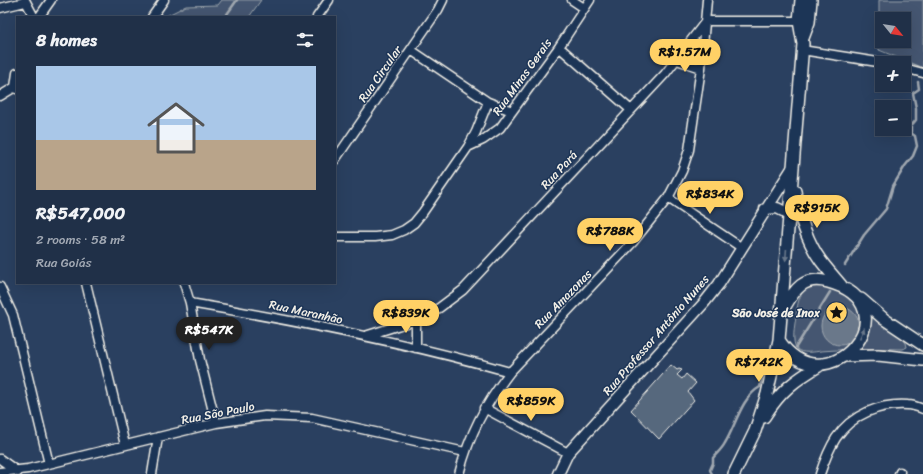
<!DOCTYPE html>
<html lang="en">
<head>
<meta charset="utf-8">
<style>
  :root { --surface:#203048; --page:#2d3c52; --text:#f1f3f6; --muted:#a2a9b4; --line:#3d4b60; --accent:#ffd166 }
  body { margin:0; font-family:Sriracha,sans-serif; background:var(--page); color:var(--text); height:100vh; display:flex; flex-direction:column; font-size:15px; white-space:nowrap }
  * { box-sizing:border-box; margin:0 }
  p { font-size:13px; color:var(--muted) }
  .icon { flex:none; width:22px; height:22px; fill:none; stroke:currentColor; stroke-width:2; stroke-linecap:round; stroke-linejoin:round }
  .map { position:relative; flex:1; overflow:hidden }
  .side { position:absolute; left:16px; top:16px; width:320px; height:268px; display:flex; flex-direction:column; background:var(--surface); border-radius:0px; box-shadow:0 4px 16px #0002,0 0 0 1px var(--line) }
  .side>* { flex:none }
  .needle { width:26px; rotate:120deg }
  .buttons { position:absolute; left:875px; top:12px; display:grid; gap:8px }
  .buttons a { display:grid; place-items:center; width:36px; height:36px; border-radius:0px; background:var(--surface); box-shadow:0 4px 16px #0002,0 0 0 1px var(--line); font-size:20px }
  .price { position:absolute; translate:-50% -34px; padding:0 9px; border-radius:14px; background:var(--accent); color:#111; font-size:13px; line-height:26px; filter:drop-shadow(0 1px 2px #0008) }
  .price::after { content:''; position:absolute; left:50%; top:24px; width:12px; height:9px; margin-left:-6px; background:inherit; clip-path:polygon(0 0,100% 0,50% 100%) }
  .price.selected { background:#222; color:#fff }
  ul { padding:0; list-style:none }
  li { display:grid; align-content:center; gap:8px; height:212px; padding:0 20px }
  li span { display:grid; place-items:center; height:124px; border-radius:0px; color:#555 }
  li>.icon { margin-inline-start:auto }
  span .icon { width:72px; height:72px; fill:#fffc; stroke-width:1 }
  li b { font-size:17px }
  h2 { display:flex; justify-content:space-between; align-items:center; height:48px; padding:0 20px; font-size:17px }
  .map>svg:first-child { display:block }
  .green { fill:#445771; stroke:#9ca4ac; fill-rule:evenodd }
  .water { fill:#6a788a; stroke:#a1a8b0 }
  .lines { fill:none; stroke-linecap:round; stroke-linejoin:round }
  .stream { stroke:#a1a8b0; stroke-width:2.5 }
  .building { fill:#56677d; stroke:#f4f1e8 }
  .minor-casing { stroke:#f4f1e8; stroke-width:11 }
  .tertiary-casing { stroke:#f4f1e8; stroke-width:13 }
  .secondary-casing { stroke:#f4f1e8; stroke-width:14 }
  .minor { stroke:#1d3557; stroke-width:8 }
  .tertiary { stroke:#1d3557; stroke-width:10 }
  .secondary { stroke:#1d3557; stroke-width:11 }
  .oneway { fill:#68778a }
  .labels { text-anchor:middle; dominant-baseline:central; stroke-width:3; stroke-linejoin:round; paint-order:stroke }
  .street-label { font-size:12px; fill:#f4f1e8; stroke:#1d3557 }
  .poi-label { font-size:12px; font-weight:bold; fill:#f4f1e8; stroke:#1d3557; text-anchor:end }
</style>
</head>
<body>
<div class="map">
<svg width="923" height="474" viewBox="0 0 923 474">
  <rect width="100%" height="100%" fill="#2a4060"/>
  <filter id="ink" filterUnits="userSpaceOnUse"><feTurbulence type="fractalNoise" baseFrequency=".025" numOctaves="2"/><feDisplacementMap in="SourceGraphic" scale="8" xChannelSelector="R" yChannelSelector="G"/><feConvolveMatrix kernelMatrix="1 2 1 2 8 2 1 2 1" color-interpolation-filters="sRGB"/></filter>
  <g filter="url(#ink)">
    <path class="green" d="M222 0H261L249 17H164L186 6 218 5Z
      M879 0H923V68L879 50ZM882 19H904V41H882Z
      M814 283 829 285 865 309 903 339 906 343 907 347 903 349C876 348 848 349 821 351 815 352 801 354 797 349 791 342 795 325 796 316 798 301 799 291 814 283Z"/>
    <path class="water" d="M821 326a19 19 0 1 1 38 0a19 19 0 1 1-38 0Z"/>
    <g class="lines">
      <path class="stream" d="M225 17 237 0
        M845 265 864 235 886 209 893 186 905 166 913 156 917 146 915 136 911 133V126L916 120V108L913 93 919 89 918 82
        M796 347 830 292
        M712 474 710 470 713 463V458C717 453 722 449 725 443 736 425 741 398 760 387L765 366"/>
    </g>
    <path class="building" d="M671 365 677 370 679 369 682 370 677 375 682 379 686 374 696 383 688 392 694 400 659 439 631 410Z"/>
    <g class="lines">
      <defs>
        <path id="minor" d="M25 0 34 17
          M572 0 584 8
          M0 8 25 2
          M39 17 51 0
          M152 17 164 0
          M317 17 329 0
          M559 47 631 110
          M411 50 488 102 512 111
          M802 50 884 63
          M677 60 701 68
          M904 68 923 73
          M17 73 15 87 17 89
          M0 96 15 87
          M468 147 476 132 488 102
          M335 160 438 10 443 0
          M668 198 742 248
          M335 237H375L392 235 404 230 414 223 423 212 468 147 483 140 500 128 559 47 590 0
          M86 283 125 445
          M184 283 190 303 200 360 216 423
          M0 287 13 315 49 464
          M190 303C297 321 405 342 510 372
          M365 336 416 320 439 308 463 290 665 74 706 21H804
          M416 348V320
          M484 408 568 453
          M0 459 18 472
          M0 472 28 469 216 423 265 416 312 418 465 452
          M152 474 158 437
          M459 474C470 433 484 406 510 372L633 242 668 198 682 171 689 150 701 68 707 0
          M820 474C824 462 829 449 836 438 852 414 881 403 908 405 913 405 918 407 923 409
          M899 474 900 472"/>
        <path id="tertiary" d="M765 209 777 208 789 214
          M558 474 568 453 704 303 719 284 793 167"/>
        <path id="secondary" d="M803 38 809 22 811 0
          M795 191C799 216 806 240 821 261 827 269 834 277 841 285
          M861 299 884 319 923 345
          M779 340C825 411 917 306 828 282 804 275 795 289 784 308
          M844 356 878 355 923 360
          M764 417C781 390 795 380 822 364
          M734 474 755 431 767 394 779 340 803 44 799 21 801 0"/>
      </defs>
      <use href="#minor" class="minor-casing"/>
      <use href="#tertiary" class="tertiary-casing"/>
      <use href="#secondary" class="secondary-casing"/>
      <use href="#minor" class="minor"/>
      <use href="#tertiary" class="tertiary"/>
      <use href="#secondary" class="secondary"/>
    </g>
    <defs><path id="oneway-solid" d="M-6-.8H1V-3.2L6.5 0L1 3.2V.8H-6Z"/></defs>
    <g class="oneway">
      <use href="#oneway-solid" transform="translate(786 255) rotate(94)"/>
      <use href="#oneway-solid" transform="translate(862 333) rotate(-67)"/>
    </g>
  </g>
  <defs>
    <symbol id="sight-disc" viewBox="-11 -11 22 22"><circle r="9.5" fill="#ffd166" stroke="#1d3557"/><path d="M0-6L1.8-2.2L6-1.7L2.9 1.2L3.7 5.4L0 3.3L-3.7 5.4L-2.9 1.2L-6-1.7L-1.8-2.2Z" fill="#111"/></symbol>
  </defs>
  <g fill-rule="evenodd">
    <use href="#sight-disc" x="824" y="300" width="25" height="25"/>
  </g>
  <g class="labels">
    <g class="street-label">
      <text transform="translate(380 74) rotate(-55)">Rua Circular</text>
      <text transform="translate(522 77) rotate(-54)">Rua Minas Gerais</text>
      <text transform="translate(559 170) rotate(-47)">Rua Pará</text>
      <text transform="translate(563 299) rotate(-46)">Rua Amazonas</text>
      <text transform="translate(306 312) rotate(12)">Rua Maranhão</text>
      <text transform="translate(656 335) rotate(-49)">Rua Professor Antônio Nunes</text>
      <text transform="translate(218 413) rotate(-11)">Rua São Paulo</text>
    </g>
    <g class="poi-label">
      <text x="820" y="313">São José de Inox</text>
    </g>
  </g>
</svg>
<div class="buttons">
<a><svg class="needle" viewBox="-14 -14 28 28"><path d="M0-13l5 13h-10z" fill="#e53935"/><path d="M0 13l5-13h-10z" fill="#a2a9b4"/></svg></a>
<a>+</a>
<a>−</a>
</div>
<b class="price" style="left:685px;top:73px">R$1.57M</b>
<b class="price" style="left:710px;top:215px">R$834K</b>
<b class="price" style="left:817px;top:229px">R$915K</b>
<b class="price" style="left:610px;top:252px">R$788K</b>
<b class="price" style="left:406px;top:334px">R$839K</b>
<b class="price selected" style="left:209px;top:351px">R$547K</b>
<b class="price" style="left:759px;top:383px">R$742K</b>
<b class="price" style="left:531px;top:422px">R$859K</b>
<section class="side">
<h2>8 homes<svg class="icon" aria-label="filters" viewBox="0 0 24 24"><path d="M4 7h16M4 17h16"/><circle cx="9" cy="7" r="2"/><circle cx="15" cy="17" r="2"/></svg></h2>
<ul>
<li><span style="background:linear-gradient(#a9c7e8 60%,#b9a48a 0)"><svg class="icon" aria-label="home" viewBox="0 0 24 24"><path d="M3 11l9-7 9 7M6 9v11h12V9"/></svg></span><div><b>R$547,000</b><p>2 rooms · 58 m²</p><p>Rua Goiás</p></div></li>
</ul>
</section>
</div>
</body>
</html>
